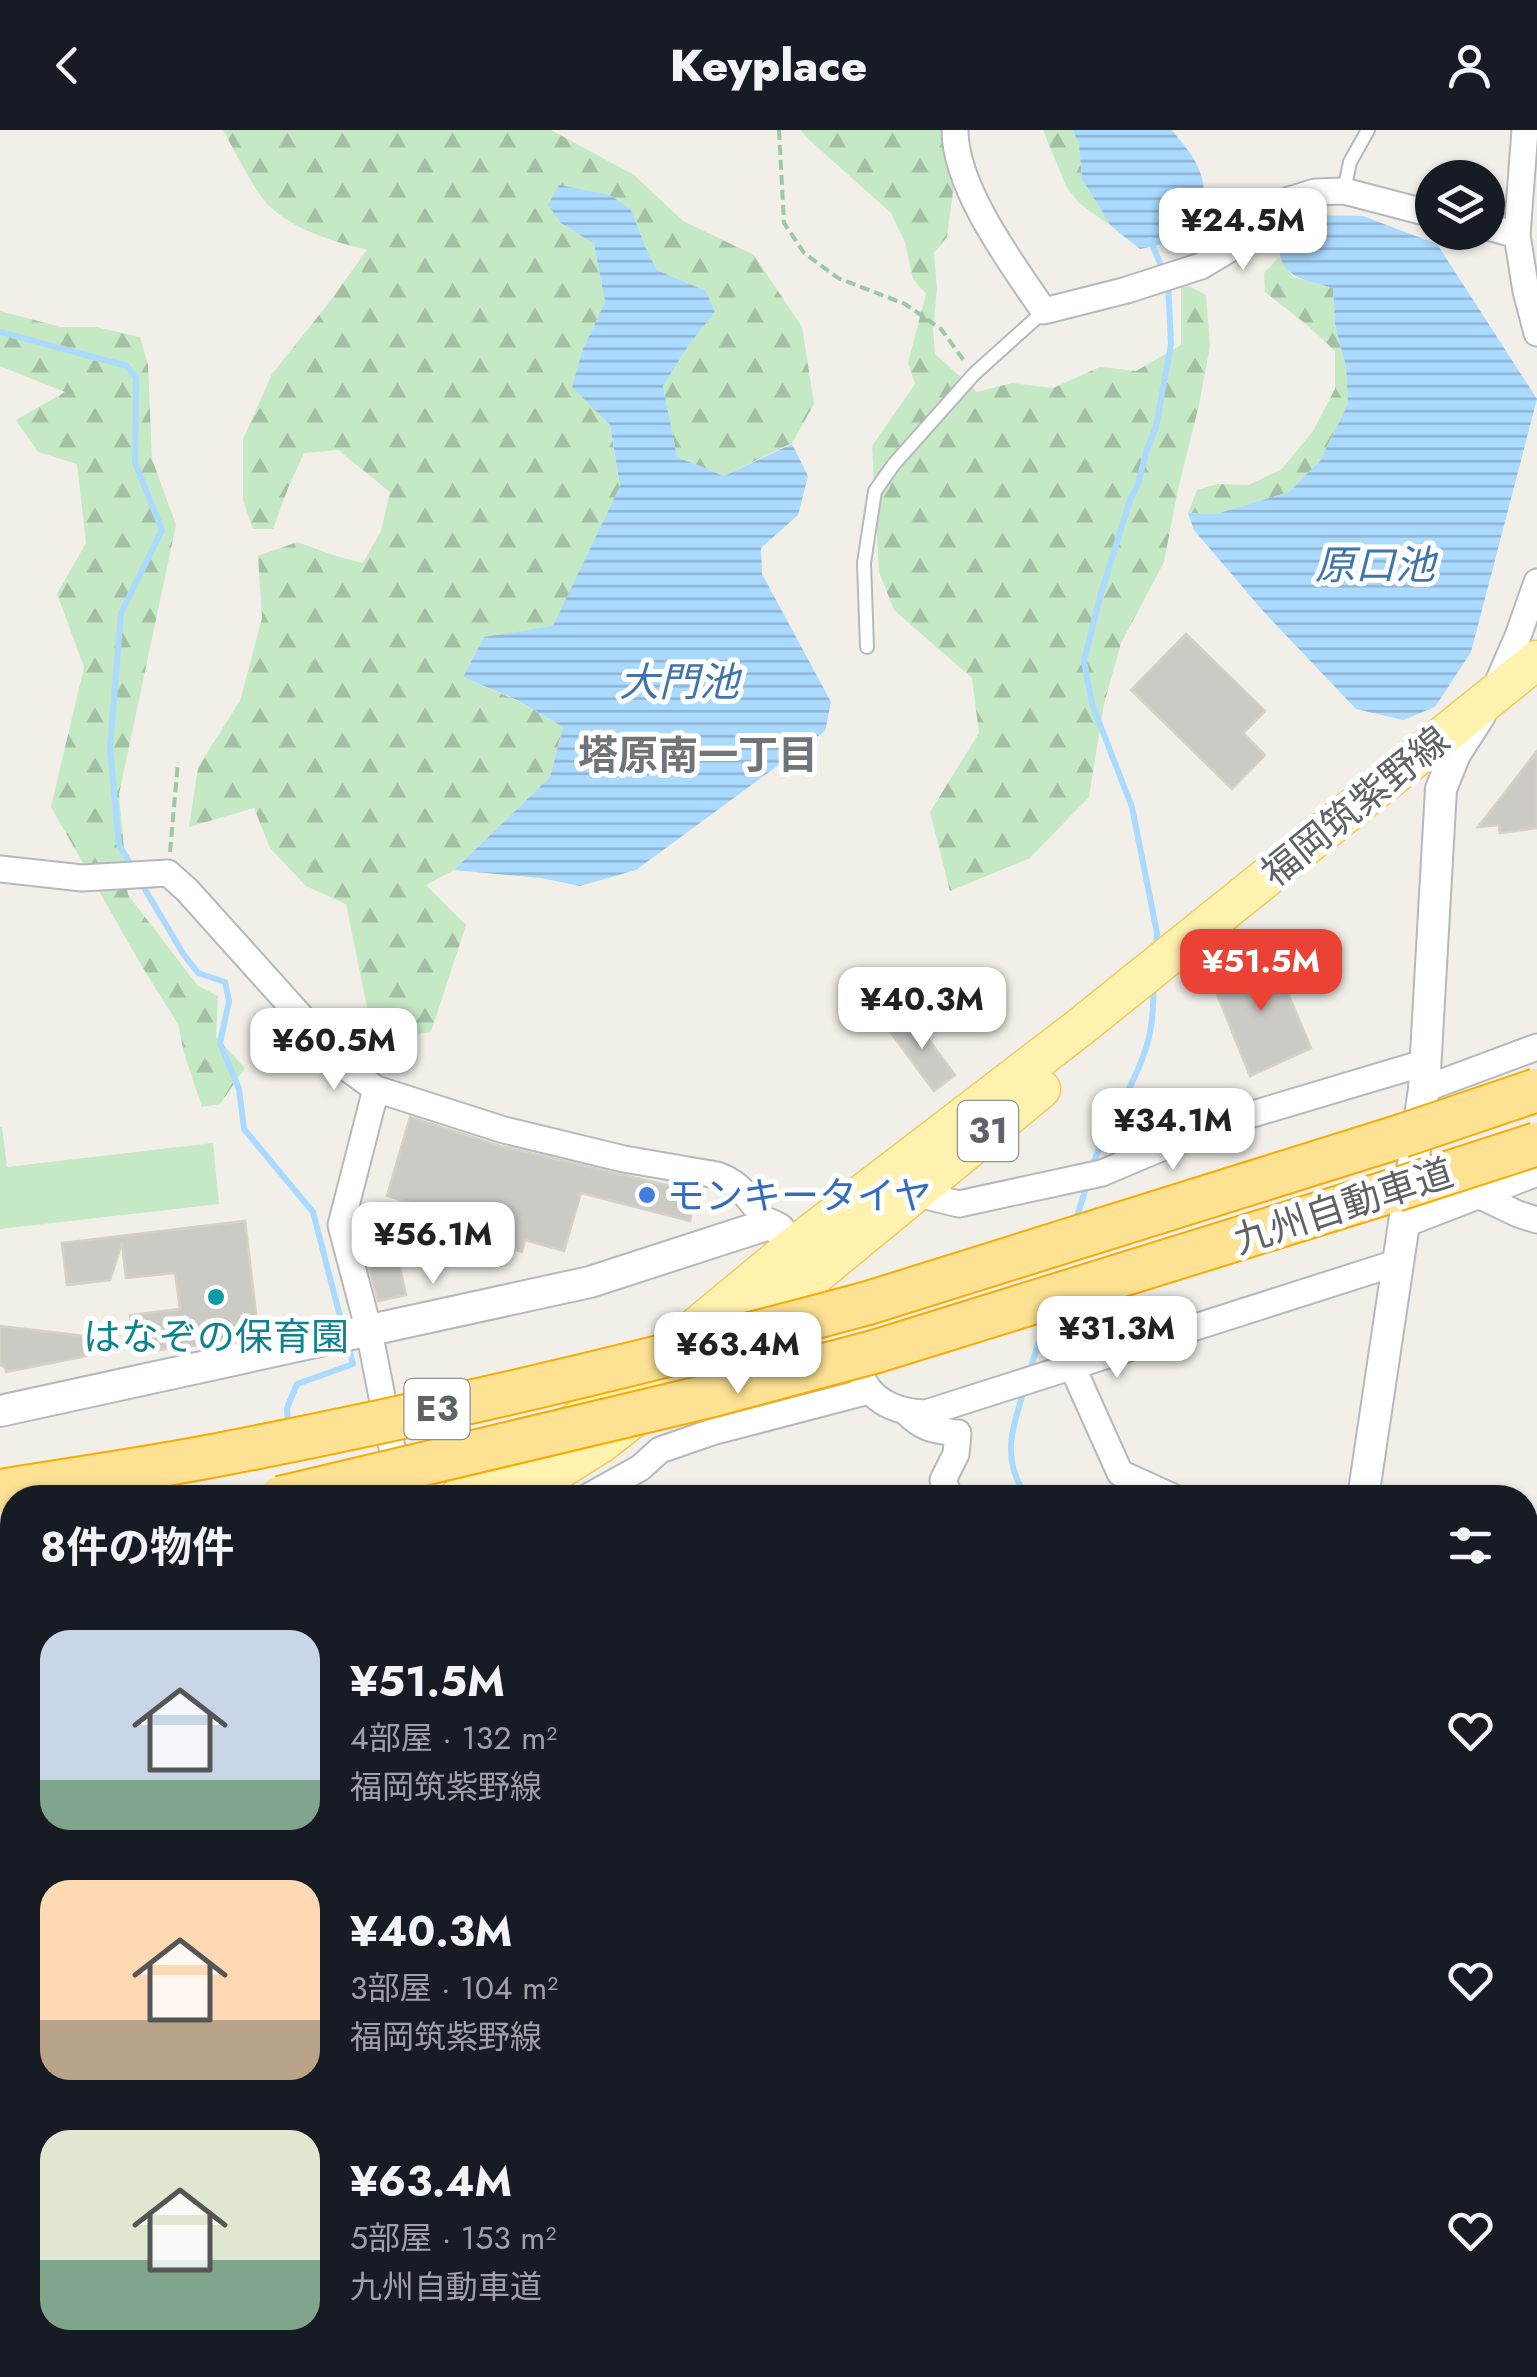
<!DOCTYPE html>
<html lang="ja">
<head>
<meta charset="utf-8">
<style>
  :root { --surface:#171b24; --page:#20242c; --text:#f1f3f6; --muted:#9ea1a6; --accent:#ea4335 }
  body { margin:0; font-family:Jost,"Noto Sans JP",sans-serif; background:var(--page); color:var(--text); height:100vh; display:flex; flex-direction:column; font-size:38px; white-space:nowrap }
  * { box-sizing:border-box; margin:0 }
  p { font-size:32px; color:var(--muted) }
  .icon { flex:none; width:55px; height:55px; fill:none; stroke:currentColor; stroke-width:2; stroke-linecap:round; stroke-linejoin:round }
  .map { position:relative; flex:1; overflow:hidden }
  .details { position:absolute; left:0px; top:1355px; width:1538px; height:892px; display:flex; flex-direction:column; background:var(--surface); border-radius:40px 40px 0 0; box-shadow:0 2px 8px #0004 }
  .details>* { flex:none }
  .controls { position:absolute; left:1415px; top:30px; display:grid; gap:20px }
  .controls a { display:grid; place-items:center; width:90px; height:90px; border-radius:50%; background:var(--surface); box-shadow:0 2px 8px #0004; font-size:50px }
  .price { position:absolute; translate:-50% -85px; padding:0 22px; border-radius:20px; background:#fff; color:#222; font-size:32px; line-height:65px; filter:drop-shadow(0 2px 5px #0008) }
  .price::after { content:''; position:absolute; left:50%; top:60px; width:30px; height:22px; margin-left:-15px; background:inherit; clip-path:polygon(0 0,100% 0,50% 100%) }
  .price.current { background:var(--accent); color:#fff }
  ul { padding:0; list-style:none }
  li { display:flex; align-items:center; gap:30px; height:250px; padding:0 40px }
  li span { display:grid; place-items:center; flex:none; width:280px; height:200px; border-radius:30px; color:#555 }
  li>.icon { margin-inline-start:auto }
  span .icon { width:120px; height:120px; fill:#fffc; stroke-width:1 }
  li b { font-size:42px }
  h2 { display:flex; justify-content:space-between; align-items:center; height:120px; padding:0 40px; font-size:42px }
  header { display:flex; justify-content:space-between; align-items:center; height:130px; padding:0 40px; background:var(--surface); font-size:45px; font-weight:800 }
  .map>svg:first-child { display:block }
  .green { fill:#c5e8c5 }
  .forest { fill:url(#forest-firs) }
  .water { fill:url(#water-rules) }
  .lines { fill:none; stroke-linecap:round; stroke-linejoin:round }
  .stream { stroke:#aadaff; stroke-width:6 }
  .building { fill:#cccac5; stroke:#d6d1c6; stroke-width:2.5 }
  .service-casing { stroke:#b5b8bc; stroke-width:16 }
  .minor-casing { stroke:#b5b8bc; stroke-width:29 }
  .tertiary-casing { stroke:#b5b8bc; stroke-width:34 }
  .primary-casing { stroke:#f2c960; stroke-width:41 }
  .motorway-casing { stroke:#f9ab00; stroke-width:46 }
  .path { stroke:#9cc7a9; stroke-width:4; stroke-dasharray:10 5; stroke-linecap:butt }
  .service { stroke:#fff; stroke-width:12 }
  .minor { stroke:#fff; stroke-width:25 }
  .tertiary { stroke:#fff; stroke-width:30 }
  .primary { stroke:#fff2af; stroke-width:38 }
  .motorway { stroke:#fde293; stroke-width:42 }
  .motorway-bridge-casing { stroke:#f9ab00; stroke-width:46; stroke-linecap:butt }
  .motorway-bridge { stroke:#fde293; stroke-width:42 }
  .shop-dot { fill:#3f7fe0; stroke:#fff; stroke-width:4 }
  .culture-dot { fill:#0f9aa8; stroke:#fff; stroke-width:4 }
  .labels { text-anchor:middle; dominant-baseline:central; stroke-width:10; stroke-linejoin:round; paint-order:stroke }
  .shield { fill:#fff; stroke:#8f9295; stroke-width:2.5 }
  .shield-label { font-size:35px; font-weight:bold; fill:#5f6368 }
  .street-label { font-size:38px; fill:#5f6368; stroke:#fff }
  .shop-label { font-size:38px; fill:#366cbe; stroke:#fff; text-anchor:start }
  .culture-label { font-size:38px; fill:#0d838f; stroke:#fff }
  .water-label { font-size:40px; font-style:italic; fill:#4174aa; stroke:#fff }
  .neighbourhood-label { font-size:40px; font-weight:bold; fill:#70757a; stroke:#fff }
</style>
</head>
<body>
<header><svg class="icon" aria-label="back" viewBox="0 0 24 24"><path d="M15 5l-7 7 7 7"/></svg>Keyplace<svg class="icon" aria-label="person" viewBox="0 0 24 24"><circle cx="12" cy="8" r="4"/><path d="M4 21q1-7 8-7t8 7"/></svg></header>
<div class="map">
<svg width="1537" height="2247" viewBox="0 0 1537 2247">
  <defs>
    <pattern id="forest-firs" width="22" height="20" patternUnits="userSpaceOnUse" patternTransform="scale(2.5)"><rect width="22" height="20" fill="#c5e8c5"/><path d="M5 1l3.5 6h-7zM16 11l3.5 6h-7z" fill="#a3c0a4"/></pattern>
    <pattern id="water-rules" width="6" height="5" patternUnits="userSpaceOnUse" patternTransform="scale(2.5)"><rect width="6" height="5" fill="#aadaff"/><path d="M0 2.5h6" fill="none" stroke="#8eb4d2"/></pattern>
  </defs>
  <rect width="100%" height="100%" fill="#f1efe8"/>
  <path class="green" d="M0 997H2L7 1037 213 1013 219 1074 0 1099Z"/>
  <path class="forest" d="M223 0H551L634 45 683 91 754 125 802 197 814 274 792 313 724 346 677 327 663 256 688 216 715 182 706 161 657 140 647 121 631 80 561 93 594 114 605 172 583 219 595 279 610 295 620 357 553 497 484 507 463 547 516 570 563 597 550 647 454 740 426 755 466 795 431 902 384 909 369 887 346 774 306 756 270 718 254 678 189 697 198 637 240 571 262 488 258 426 297 412 336 426 363 433 381 401 390 362 338 320 304 323 288 358 273 399H253L243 370V309L272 244 328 174 367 120C329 110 281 97 258 62 245 42 234 20 223 0Z
    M801 0H961L947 107 934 123 937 159 933 200 935 224 977 262 1012 253 1053 258 1100 237 1136 241 1181 215V152L1206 165 1210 216 1199 275 1178 359 1164 432 1121 513 1104 574 1089 667 1030 728 950 761 930 682 979 603 972 548 894 480 879 442 872 316 915 254 908 233 926 164 913 149 905 112 891 83 805 6Z
    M1043 0H1073L1079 15 1082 49 1111 96 1079 73 1066 56Z
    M1279 127 1293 147 1333 158 1335 195 1346 237 1348 274 1320 331 1289 362 1216 384 1188 383 1197 360 1218 354 1249 355 1282 339 1313 301 1335 259V221L1307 195 1265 162 1264 143Z
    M0 181 61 197H96L140 207 148 235 152 329 176 395 119 664 128 765 198 856 218 866 216 907 245 938 220 974 202 977 184 923 178 894 143 838 51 677 84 537 57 464 86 413 77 334 38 322 16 290 65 262 0 236Z"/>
  <path class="water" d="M1073 0H1172C1180 11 1190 21 1196 33 1210 59 1204 87 1187 109L1140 119 1111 96 1082 49 1079 15Z
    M559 55 610 65 631 80 647 121 657 140 706 161 715 182 688 216 663 256 677 327 724 346 792 314 808 346 798 385 761 418 762 444 831 572 825 601 636 740 580 756 541 748 454 740 550 647 563 597 517 570 463 547 484 507 553 496 620 356 610 295 572 257 583 219 605 172 594 114 561 93 548 75Z
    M1313 85 1363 86 1437 114 1537 269 1471 522 1435 577 1403 590 1356 579 1263 481 1194 400 1188 383 1216 384 1289 362 1320 331 1348 274 1346 237 1335 195 1333 158C1307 150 1279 149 1279 115Z"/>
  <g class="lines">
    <path class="stream" d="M1150 110 1163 140
      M0 202 127 236 136 248 135 333 162 400 121 483 110 618 119 715 134 740
      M140 751 184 825 198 843 225 852 229 871 220 913 239 959 244 999 313 1082 343 1198
      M1156 820 1157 803 1132 677 1092 574 1084 531 1100 467 1129 373 1138 354 1147 319 1156 297 1171 214 1168 151
      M1092 1037C1107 990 1143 947 1151 897 1153 884 1153 870 1154 857
      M1076 1090 1087 1054
      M1029 1243 1048 1183
      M1024 1260C1013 1297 1002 1323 1022 1360 1047 1369 1073 1362 1098 1368
      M288 1295 287 1278 297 1254 353 1234 348 1215
      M1525 1695 1537 1699"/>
  </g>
  <path class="building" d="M1186 504 1265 581 1243 603 1265 625 1232 659 1131 560Z
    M1537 621V698L1500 703 1499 695 1478 697Z
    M1271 823 1311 918 1250 946 1211 849Z
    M909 883 955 945 934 961 888 899Z
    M410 987 500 1016 696 1062 690 1091 581 1063 564 1121 525 1110 522 1122 434 1096 467 1089 387 1066Z
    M245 1091 257 1192 237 1195 239 1210 135 1223 130 1185 180 1179 175 1143 126 1148 122 1113 110 1150 67 1155 62 1113Z
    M393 1106 406 1165 378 1171 362 1112Z
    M0 1196 84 1206 85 1210 92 1209 87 1226 6 1242 5 1237 0 1235Z"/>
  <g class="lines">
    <defs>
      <path id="service" d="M1344 61 1350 32 1368 0
        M867 517 864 433 875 361 894 334 974 244 1044 181
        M577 2247 581 2235"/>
      <path id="minor" d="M955 0C955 58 1012 134 1044 181L1127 160 1201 136 1248 108 1289 70 1315 62 1344 61 1432 84
        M1525 0 1517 105 1526 161 1537 203
        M1488 97 1517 105
        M1495 559 1518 506 1537 452
        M0 739 82 748 168 743 187 760 347 938 376 959 504 1000 624 1029 717 1045C734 1051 742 1059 753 1074
        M376 959 341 1095 369 1201 402 1368
        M1424 959 1537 917
        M913 1063 959 1074 1102 1043 1216 995 1427 932
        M1478 1065 1518 1084 1537 1090
        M1405 1094 1537 1043
        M1072 1236 1120 1343 1175 1368
        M864 1252C876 1274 902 1283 926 1283L1399 1132
        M907 1283C924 1300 935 1300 958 1303L956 1324 943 1350 950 1368
        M586 1368 640 1338 660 1320 712 1302 869 1261
        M1525 1621 1537 1624
        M1525 1866 1537 1869
        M155 2235 158 2247
        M1067 2235 1111 2247
        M339 2247 347 2235"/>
      <path id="tertiary" d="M0 1281 590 1152 769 1094 779 1099 806 1136
        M1363 1368 1424 959 1441 659 1455 624 1480 585
        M1187 2247 1189 2235"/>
      <path id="primary" d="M458 1368 496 1347 613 1266 793 1117 1079 898 1537 530
        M514 1368 600 1314 813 1147 1041 959
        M0 1503 12 1501
        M0 1530 12 1529"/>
      <path id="motorway" d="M868 1173 1401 1006
        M877 1221 1395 1060
        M0 1420 12 1418"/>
    </defs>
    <use href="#service" class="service-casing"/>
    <use href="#minor" class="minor-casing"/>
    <use href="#tertiary" class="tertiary-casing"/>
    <use href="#primary" class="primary-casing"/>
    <use href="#motorway" class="motorway-casing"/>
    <path class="path" d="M779 0 784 93 804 123 838 148 905 174 941 199 965 232
      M170 722 178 632"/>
    <use href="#service" class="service"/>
    <use href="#minor" class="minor"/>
    <use href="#tertiary" class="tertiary"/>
    <use href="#primary" class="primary"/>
    <use href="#motorway" class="motorway"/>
    <defs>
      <path id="motorway-bridge" d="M1401 1006 1537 960
        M1395 1060 1537 1014
        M0 1361C72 1349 145 1339 217 1325 436 1283 653 1231 868 1173
        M280 1368 713 1265 877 1221"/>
    </defs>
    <use href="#motorway-bridge" class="motorway-bridge-casing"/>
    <use href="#motorway-bridge" class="motorway-bridge"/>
  </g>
  <circle class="shop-dot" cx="647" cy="1065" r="10"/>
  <circle class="culture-dot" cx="216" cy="1167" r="10"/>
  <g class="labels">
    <g class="shield">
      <rect x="958" y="971" width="60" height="60" rx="8"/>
      <rect x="404.5" y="1249" width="65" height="60" rx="8"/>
    </g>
    <g class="shield-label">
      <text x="988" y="1001">31</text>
      <text x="437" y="1279">E3</text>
    </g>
    <g class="street-label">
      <text transform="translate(1355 676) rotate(-39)">福岡筑紫野線</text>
      <text transform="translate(1343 1076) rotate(-18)">九州自動車道</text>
    </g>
    <g class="shop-label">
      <text x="667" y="1065">モンキータイヤ</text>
    </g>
    <g class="culture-label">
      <text x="216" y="1206">はなぞの保育園</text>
    </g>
    <g class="water-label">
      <text x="1375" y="435">原口池</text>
      <text x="679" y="552">大門池</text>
    </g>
    <g class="neighbourhood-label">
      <text x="698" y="625">塔原南一丁目</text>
    </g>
  </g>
</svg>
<div class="controls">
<a><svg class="icon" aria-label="layers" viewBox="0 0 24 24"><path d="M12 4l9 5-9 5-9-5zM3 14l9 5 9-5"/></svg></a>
</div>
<b class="price" style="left:1243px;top:143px">¥24.5M</b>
<b class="price current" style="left:1261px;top:884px">¥51.5M</b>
<b class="price" style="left:922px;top:922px">¥40.3M</b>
<b class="price" style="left:334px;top:963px">¥60.5M</b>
<b class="price" style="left:1173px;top:1043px">¥34.1M</b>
<b class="price" style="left:433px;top:1157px">¥56.1M</b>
<b class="price" style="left:1117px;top:1251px">¥31.3M</b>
<b class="price" style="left:738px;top:1267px">¥63.4M</b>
<section class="details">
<h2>8件の物件<svg class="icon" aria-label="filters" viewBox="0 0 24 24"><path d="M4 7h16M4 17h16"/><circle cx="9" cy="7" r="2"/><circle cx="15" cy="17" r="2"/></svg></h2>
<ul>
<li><span style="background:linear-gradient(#c9d6e8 75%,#7fa58c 0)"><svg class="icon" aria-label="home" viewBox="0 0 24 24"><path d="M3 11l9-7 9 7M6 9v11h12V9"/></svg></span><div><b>¥51.5M</b><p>4部屋 · 132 m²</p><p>福岡筑紫野線</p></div><svg class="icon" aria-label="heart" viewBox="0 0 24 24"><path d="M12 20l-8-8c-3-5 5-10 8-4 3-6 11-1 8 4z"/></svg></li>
<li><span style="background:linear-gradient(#ffd9b3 70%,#b9a48a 0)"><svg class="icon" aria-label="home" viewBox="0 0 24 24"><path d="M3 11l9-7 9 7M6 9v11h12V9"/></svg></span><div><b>¥40.3M</b><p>3部屋 · 104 m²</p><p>福岡筑紫野線</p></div><svg class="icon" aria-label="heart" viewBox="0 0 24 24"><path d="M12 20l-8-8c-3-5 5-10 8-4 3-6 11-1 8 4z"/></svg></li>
<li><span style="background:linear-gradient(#dfe7d0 65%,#7fa58c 0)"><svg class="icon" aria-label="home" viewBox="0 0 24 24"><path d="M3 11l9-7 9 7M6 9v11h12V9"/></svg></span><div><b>¥63.4M</b><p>5部屋 · 153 m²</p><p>九州自動車道</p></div><svg class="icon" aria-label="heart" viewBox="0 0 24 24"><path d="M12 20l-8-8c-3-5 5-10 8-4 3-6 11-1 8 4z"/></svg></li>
</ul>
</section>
</div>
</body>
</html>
